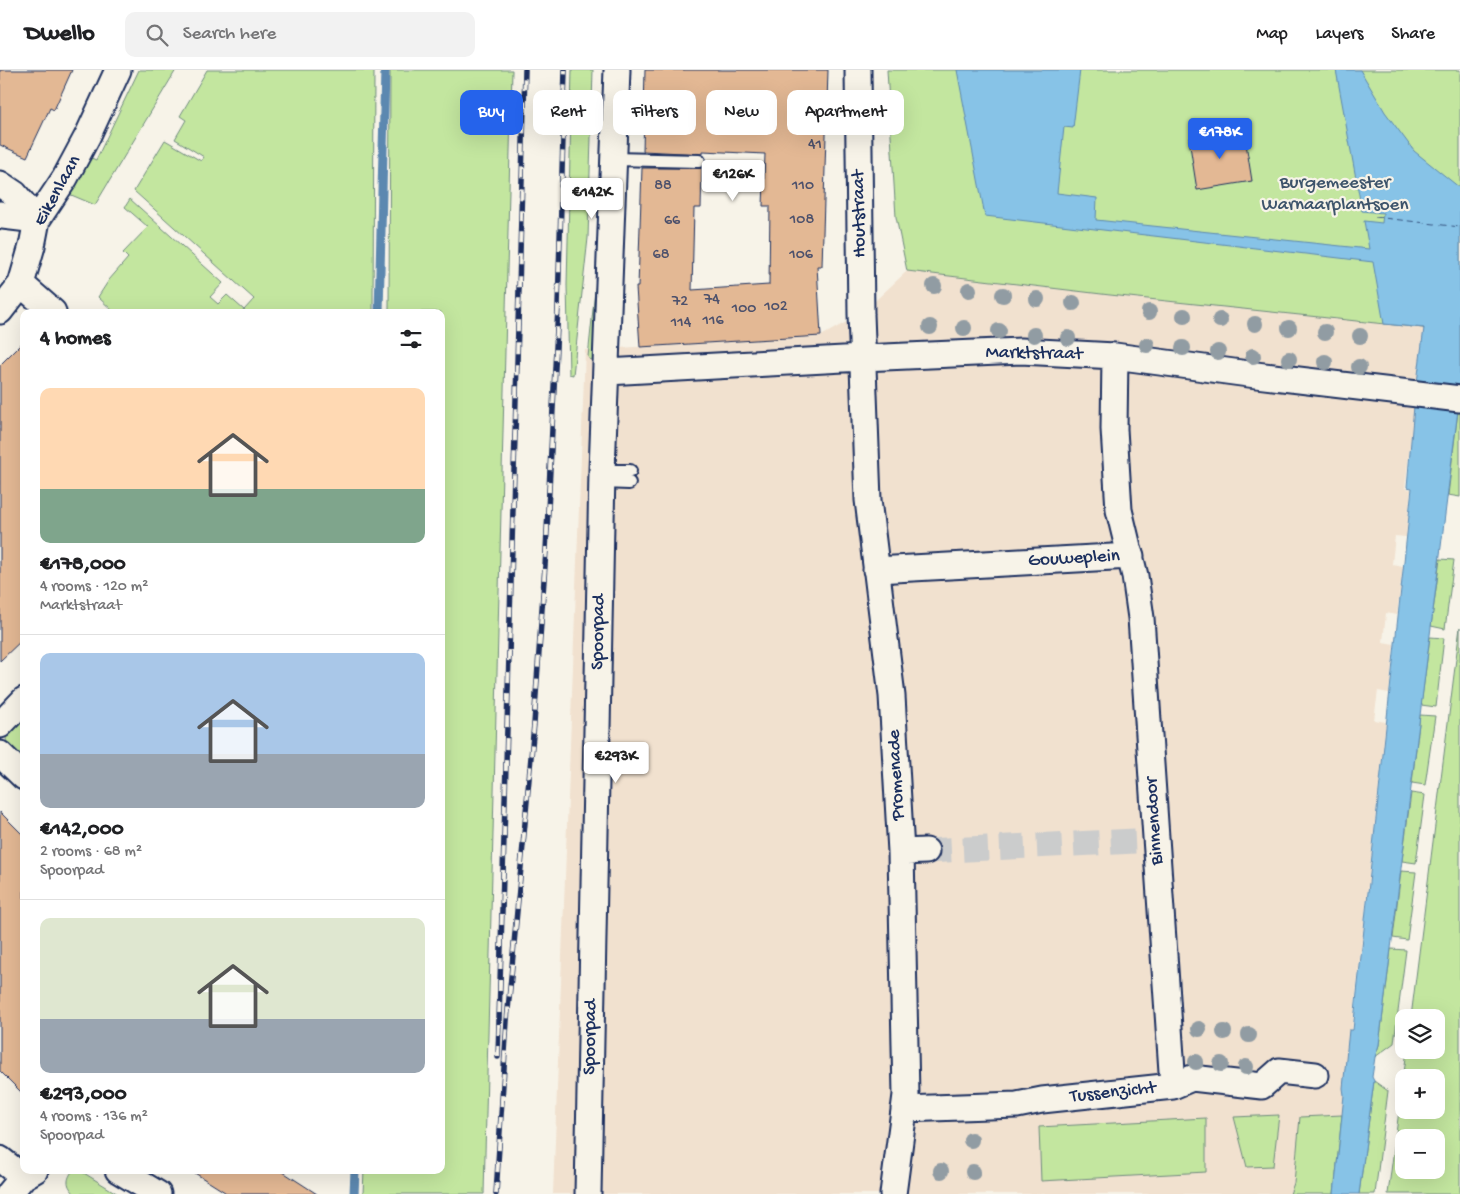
<!DOCTYPE html>
<html lang="en">
<head>
<meta charset="utf-8">
<style>
  :root { --surface:#fff; --page:#f2f2f2; --text:#202124; --muted:#757577; --line:#e0e0e0; --accent:#2563eb }
  body { margin:0; font-family:"Gochi Hand",sans-serif; background:var(--page); color:var(--text); height:100vh; display:flex; flex-direction:column; font-size:19px; white-space:nowrap }
  * { box-sizing:border-box; margin:0 }
  p { font-size:16px; color:var(--muted) }
  .icon { flex:none; width:28px; height:28px; fill:none; stroke:currentColor; stroke-width:2; stroke-linecap:round; stroke-linejoin:round }
  .map { position:relative; flex:1; overflow:hidden }
  .panel { position:absolute; left:20px; top:239px; width:425px; height:865px; display:flex; flex-direction:column; background:var(--surface); border-radius:10px; box-shadow:0 5px 20px #0002 }
  .panel>* { flex:none }
  .hud { position:absolute; left:460px; top:20px; width:475px; height:45px; display:flex; gap:10px }
  .controls { position:absolute; left:1395px; top:939px; display:grid; gap:10px }
  .controls a { display:grid; place-items:center; width:50px; height:50px; border-radius:10px; background:var(--surface); box-shadow:0 5px 20px #0002; font-size:25px }
  .price { position:absolute; translate:-50% -42px; padding:0 11px; border-radius:5px; background:#fff; color:#222; font-size:16px; line-height:32px; filter:drop-shadow(0 1px 2px #0008) }
  .price::after { content:''; position:absolute; left:50%; top:30px; width:15px; height:11px; margin-left:-8px; background:inherit; clip-path:polygon(0 0,100% 0,50% 100%) }
  .price.current { background:var(--accent); color:#fff }
  ul { padding:0; list-style:none }
  li { display:grid; align-content:center; gap:10px; height:265px; padding:0 20px }
  li+li { border-top:1px solid var(--line) }
  li span { display:grid; place-items:center; height:155px; border-radius:10px; color:#555 }
  li>.icon { margin-inline-start:auto }
  span .icon { width:90px; height:90px; fill:#fffc; stroke-width:1 }
  li b { font-size:21px }
  h2 { display:flex; justify-content:space-between; align-items:center; height:60px; padding:0 20px; font-size:21px }
  .chip { padding:0 18px; border-radius:10px; background:var(--surface); box-shadow:0 5px 20px #0002; font-size:18px; line-height:45px }
  .chip.current { background:var(--accent); color:#fff }
  header { display:flex; align-items:center; gap:30px; box-sizing:border-box; height:70px; padding:0 25px; background:var(--surface); border-bottom:1px solid var(--line) }
  header strong { font-size:24px }
  nav { display:flex; gap:28px; margin-inline-start:auto; font-size:18px }
  .search { width:350px; height:45px; background:var(--page); display:flex; align-items:center; gap:12px; box-sizing:border-box; padding:0 18px; border-radius:10px; color:var(--muted); font-size:19px }
  .map>svg:first-child { display:block }
  .built { fill:#f1e1cf }
  .green { fill:#c3e69f; stroke:#6f8a7e; fill-rule:evenodd }
  .water { fill:#87c3e7; stroke:#5c88b0 }
  .lines { fill:none; stroke-linecap:round; stroke-linejoin:round }
  .stream { stroke:#5c88b0; stroke-width:9 }
  .ferry { stroke:#365480; stroke-width:1; stroke-dasharray:6 5; stroke-linecap:butt }
  .building { fill:#e3b894; stroke:#1b2f5e }
  .street-tunnel { stroke:#cbcccc; stroke-width:25; stroke-dasharray:25 12; stroke-linecap:butt }
  .lane-casing { stroke:#1b2f5e; stroke-width:16 }
  .street-casing { stroke:#1b2f5e; stroke-width:29 }
  .lane { stroke:#f7f3e8; stroke-width:12 }
  .street { stroke:#f7f3e8; stroke-width:25 }
  .rail-casing { stroke:#1b2f5e; stroke-width:5.5 }
  .rail { stroke:#f7f3e8; stroke-width:4; stroke-dasharray:11; stroke-linecap:butt }
  .tree { fill:#919ca3 }
  .labels { text-anchor:middle; dominant-baseline:central; stroke-width:4.5; stroke-linejoin:round; paint-order:stroke }
  .number-label { font-size:16px; fill:#4d516c }
  .park-label { font-size:19px; fill:#3d546b; stroke:#f7f3e8 }
  .street-label { font-size:19px; fill:#1b2f5e; stroke:#f7f3e8 }
</style>
</head>
<body>
<header>
<strong>Dwello</strong>
<div class="search"><svg class="icon" aria-label="search" viewBox="0 0 24 24"><circle cx="10" cy="10" r="6"/><path d="M15 15l6 6"/></svg>Search here</div>
<nav><a>Map</a><a>Layers</a><a>Share</a></nav>
</header>
<div class="map">
<svg width="1460" height="1124" viewBox="0 0 1460 1124">
  <rect width="100%" height="100%" fill="#f7f3e8"/>
  <filter id="ink" filterUnits="userSpaceOnUse"><feTurbulence type="fractalNoise" baseFrequency=".02" numOctaves="2"/><feDisplacementMap in="SourceGraphic" scale="10" xChannelSelector="R" yChannelSelector="G"/><feConvolveMatrix kernelMatrix="1 2 1 2 8 2 1 2 1" color-interpolation-filters="sRGB"/></filter>
  <g filter="url(#ink)">
    <path class="built" d="M907 201 1110 225 1424 258 1405 418 1411 419 1406 467 1395 466 1392 494 1403 496 1397 545 1386 543 1383 572 1394 574 1389 623 1378 621 1374 650 1386 652 1334 1124H553L585 280 821 266 861 244Z"/>
    <path class="green" d="M139 0H176L95 135 69 124 87 86 96 90Z
      M207 0H374L373 242H114L98 227 109 210 128 188 123 183 148 157 125 137 130 129 223 213 210 227 218 234 227 225 244 240 254 229 134 121 165 70 201 91 204 87 175 69 186 50 180 46Z
      M390 0H512L484 1124H363L364 1100H441V242H389Z
      M572 0H593L588 168 573 305 569 304 567 215Z
      M887 0H1460V308L1423 258 1110 225 907 201 896 147Z
      M599 182 595 290H590L588 287Z
      M1458 341 1460 342V427L1448 425Z
      M1440 489 1454 490 1445 559 1431 556Z
      M1460 557V1124H1388L1407 980H1436V948L1411 947ZM1404 1008H1436V1040H1404ZM1404 1068H1436V1100H1404Z
      M1430 567 1444 568 1436 637 1421 635Z
      M24 642V694C0 666 0 670 24 642Z
      M1420 645 1435 646 1425 715 1412 713Z
      M1411 723 1425 725 1416 793 1402 791Z
      M1401 801 1416 802 1407 870 1393 868Z
      M1391 879 1406 880 1394 973 1375 987 1379 975Z
      M1374 1011 1388 1021 1375 1124H1359Z
      M1279 1045 1273 1096 1247 1097 1234 1047Z
      M1342 1045 1334 1124H1290L1294 1113 1300 1047Z
      M1206 1048V1102L1041 1111 1039 1057Z
      M73 1100H79L118 1124H75C66 1115 66 1110 73 1100Z"/>
    <path class="water" d="M957 0H1080L1073 58 1064 57 1057 123 1097 128 1096 150 1369 179 1364 151 1382 153 1383 143 1362 141 1336 0H1360L1385 42 1414 81 1460 118V324L1379 975 1375 987 1372 1007 1374 1011 1359 1124H1334L1344 1025 1343 1018 1349 960H1353L1412 418 1407 417 1414 336 1424 258 1384 254 1373 192 985 146Z"/>
    <g class="lines">
      <path class="stream" d="M379 242 385 0
        M354 1124 355 1100"/>
      <path class="ferry" d="M1375 147 1460 157"/>
    </g>
    <path class="building" d="M0 0H72L54 40 50 38 27 87 0 75Z
      M645 0H828L822 196H817L821 266 640 277 636 217H638L642 98H702L701 138H694L692 220 769 215 770 136H763L765 84 703 81V84L643 81Z
      M1244 61 1252 111 1197 120 1189 69Z
      M24 271V568L0 591V295Z
      M0 742 24 766V1025L0 1001Z
      M190 1100H280L317 1124H228Z"/>
    <g class="lines">
      <path class="street-tunnel" d="M926 781 1135 771"/>
      <defs>
        <path id="lane" d="M614 89 699 91
          M602 401H630
          M602 412 629 413"/>
        <path id="street" d="M858 0 861 244 868 430 892 626 901 782 906 1025 893 1124
          M0 114 15 124 37 150
          M0 144 3 146 37 150
          M21 214 53 242
          M0 241 21 214 32 176 37 150 65 108 88 65 118 0
          M1115 286 1114 359 1119 440 1135 506 1141 548 1173 1016
          M607 302 862 288 1021 281 1115 286 1256 305 1460 329
          M876 500 1131 486
          M0 655 24 630
          M0 684 24 707
          M901 782 926 781
          M904 1039 1017 1035 1042 1030 1173 1016 1192 1008 1262 1016 1279 1001 1315 1005
          M0 1089 23 1107
          M118 1100 158 1124
          M9 1124 23 1107 35 1100
          M588 1124 602 401 617 0"/>
      </defs>
      <use href="#lane" class="lane-casing"/>
      <use href="#street" class="street-casing"/>
      <use href="#lane" class="lane"/>
      <use href="#street" class="street"/>
      <defs>
        <path id="rail" d="M498 987 525 0
          M496 1124 507 951 534 654 546 481 558 237 565 0"/>
      </defs>
      <use href="#rail" class="rail-casing"/>
      <use href="#rail" class="rail"/>
    </g>
    <g class="tree">
      <circle cx="934" cy="216" r="8"/>
      <circle cx="969" cy="220" r="8"/>
      <circle cx="1003" cy="225" r="8"/>
      <circle cx="1037" cy="229" r="8"/>
      <circle cx="1073" cy="233" r="8"/>
      <circle cx="1149" cy="242" r="8"/>
      <circle cx="1184" cy="246" r="8"/>
      <circle cx="1220" cy="250" r="8"/>
      <circle cx="1255" cy="254" r="8"/>
      <circle cx="930" cy="257" r="8"/>
      <circle cx="964" cy="258" r="8"/>
      <circle cx="1289" cy="258" r="8"/>
      <circle cx="999" cy="261" r="8"/>
      <circle cx="1325" cy="262" r="8"/>
      <circle cx="1034" cy="265" r="8"/>
      <circle cx="1360" cy="266" r="8"/>
      <circle cx="1068" cy="268" r="8"/>
      <circle cx="1147" cy="275" r="8"/>
      <circle cx="1183" cy="278" r="8"/>
      <circle cx="1218" cy="282" r="8"/>
      <circle cx="1253" cy="286" r="8"/>
      <circle cx="1289" cy="289" r="8"/>
      <circle cx="1325" cy="292" r="8"/>
      <circle cx="1359" cy="297" r="8"/>
      <circle cx="1199" cy="959" r="8"/>
      <circle cx="1224" cy="962" r="8"/>
      <circle cx="1249" cy="965" r="8"/>
      <circle cx="1196" cy="992" r="8"/>
      <circle cx="1221" cy="994" r="8"/>
      <circle cx="1246" cy="997" r="8"/>
      <circle cx="971" cy="1070" r="8"/>
      <circle cx="941" cy="1101" r="8"/>
      <circle cx="973" cy="1102" r="8"/>
    </g>
  </g>
  <g class="labels">
    <g class="number-label">
      <text x="815" y="75">41</text>
      <text x="663" y="116">88</text>
      <text x="803" y="116">110</text>
      <text x="802" y="150">108</text>
      <text x="672" y="151">66</text>
      <text x="661" y="185">68</text>
      <text x="801" y="185">106</text>
      <text x="712" y="230">74</text>
      <text x="680" y="232">72</text>
      <text x="776" y="237">102</text>
      <text x="744" y="239">100</text>
      <text x="713" y="251">116</text>
      <text x="681" y="253">114</text>
    </g>
    <g class="park-label">
      <text x="1335" y="113">Burgemeester<tspan x="1335" dy="22">Warnaarplantsoen</tspan></text>
    </g>
    <g class="street-label">
      <text transform="translate(58 121) rotate(-61)">Eikenlaan</text>
      <text transform="translate(860 144) rotate(-91)">Houtstraat</text>
      <text transform="translate(1034 284) rotate(1)">Marktstraat</text>
      <text transform="translate(1074 489) rotate(-3)">Gouweplein</text>
      <text transform="translate(599 562) rotate(-89)">Spoorpad</text>
      <text transform="translate(897 705) rotate(-93)">Promenade</text>
      <text transform="translate(1155 751) rotate(-94)">Binnendoor</text>
      <text transform="translate(591 967) rotate(-89)">Spoorpad</text>
      <text transform="translate(1113 1023) rotate(-6)">Tussenzicht</text>
    </g>
  </g>
</svg>
<div class="controls">
<a><svg class="icon" aria-label="layers" viewBox="0 0 24 24"><path d="M12 4l9 5-9 5-9-5zM3 14l9 5 9-5"/></svg></a>
<a>+</a>
<a>−</a>
</div>
<b class="price current" style="left:1220px;top:90px">€178K</b>
<b class="price" style="left:733px;top:132px">€126K</b>
<b class="price" style="left:592px;top:150px">€142K</b>
<b class="price" style="left:616px;top:714px">€293K</b>
<div class="hud">
<a class="chip current">Buy</a>
<a class="chip">Rent</a>
<a class="chip">Filters</a>
<a class="chip">New</a>
<a class="chip">Apartment</a>
</div>
<section class="panel">
<h2>4 homes<svg class="icon" aria-label="filters" viewBox="0 0 24 24"><path d="M4 7h16M4 17h16"/><circle cx="9" cy="7" r="2"/><circle cx="15" cy="17" r="2"/></svg></h2>
<ul>
<li><span style="background:linear-gradient(#ffd9b3 65%,#7fa58c 0)"><svg class="icon" aria-label="home" viewBox="0 0 24 24"><path d="M3 11l9-7 9 7M6 9v11h12V9"/></svg></span><div><b>€178,000</b><p>4 rooms · 120 m²</p><p>Marktstraat</p></div></li>
<li><span style="background:linear-gradient(#a9c7e8 65%,#9aa5b1 0)"><svg class="icon" aria-label="home" viewBox="0 0 24 24"><path d="M3 11l9-7 9 7M6 9v11h12V9"/></svg></span><div><b>€142,000</b><p>2 rooms · 68 m²</p><p>Spoorpad</p></div></li>
<li><span style="background:linear-gradient(#dfe7d0 65%,#9aa5b1 0)"><svg class="icon" aria-label="home" viewBox="0 0 24 24"><path d="M3 11l9-7 9 7M6 9v11h12V9"/></svg></span><div><b>€293,000</b><p>4 rooms · 136 m²</p><p>Spoorpad</p></div></li>
</ul>
</section>
</div>
</body>
</html>
